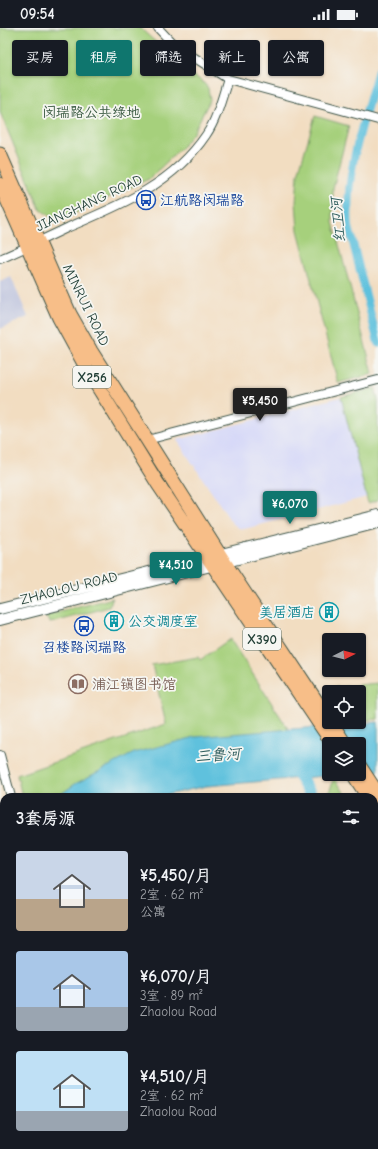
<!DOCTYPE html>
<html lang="zh">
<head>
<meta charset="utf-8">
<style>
  :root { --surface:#171b24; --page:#242831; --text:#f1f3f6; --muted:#9ea1a6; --accent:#0f766e }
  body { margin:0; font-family:"Comic Neue","LXGW WenKai TC",sans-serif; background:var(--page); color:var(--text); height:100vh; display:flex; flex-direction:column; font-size:15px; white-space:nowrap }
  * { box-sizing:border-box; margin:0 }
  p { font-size:13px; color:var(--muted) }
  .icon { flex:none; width:22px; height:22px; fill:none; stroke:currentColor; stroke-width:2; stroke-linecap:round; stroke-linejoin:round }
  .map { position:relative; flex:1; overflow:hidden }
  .panel { position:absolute; left:0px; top:765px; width:378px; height:356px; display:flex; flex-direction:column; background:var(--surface); border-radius:12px 12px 0 0; box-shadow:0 1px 3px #0004 }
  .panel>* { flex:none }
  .top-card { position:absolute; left:12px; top:12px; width:354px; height:36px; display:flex; gap:8px }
  .needle { width:26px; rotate:84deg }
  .tools { position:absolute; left:322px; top:605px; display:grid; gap:8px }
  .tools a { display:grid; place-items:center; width:44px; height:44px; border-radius:4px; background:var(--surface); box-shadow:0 1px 3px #0004; font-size:20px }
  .price { position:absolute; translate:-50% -34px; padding:0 9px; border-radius:4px; background:var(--accent); color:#fff; font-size:13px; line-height:26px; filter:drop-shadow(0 1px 2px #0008) }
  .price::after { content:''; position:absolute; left:50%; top:24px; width:12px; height:9px; margin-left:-6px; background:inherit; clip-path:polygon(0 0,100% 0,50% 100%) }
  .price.active { background:#222; color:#fff }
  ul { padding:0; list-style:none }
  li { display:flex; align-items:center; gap:12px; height:100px; padding:0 16px }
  li span { display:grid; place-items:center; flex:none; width:112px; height:80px; border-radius:4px; color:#555 }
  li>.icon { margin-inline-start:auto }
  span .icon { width:48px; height:48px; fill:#fffc; stroke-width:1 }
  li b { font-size:17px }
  h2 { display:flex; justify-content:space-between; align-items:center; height:48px; padding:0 16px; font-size:17px }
  .tag { padding:0 14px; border-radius:4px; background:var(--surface); box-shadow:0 1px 3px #0004; font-size:14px; line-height:36px }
  .tag.active { background:var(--accent); color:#fff }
  .status { display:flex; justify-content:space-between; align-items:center; height:28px; padding:0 20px; background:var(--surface); direction:ltr }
  .status svg { height:11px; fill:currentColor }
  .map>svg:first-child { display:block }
  .built { fill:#d6d8f8 }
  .industrial { fill:#bec3dd }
  .green { fill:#a6d07c; stroke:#628658 }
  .water { fill:#5fc1dd; stroke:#3f7f88 }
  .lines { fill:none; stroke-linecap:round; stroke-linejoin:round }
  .canal { stroke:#5fc1dd; stroke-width:8 }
  .river { stroke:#5fc1dd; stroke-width:13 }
  .minor-casing { stroke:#3f5549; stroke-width:10 }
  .tertiary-casing { stroke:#3f5549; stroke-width:12 }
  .primary-casing { stroke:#3f5549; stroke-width:15 }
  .minor { stroke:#fff; stroke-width:8 }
  .tertiary { stroke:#fff; stroke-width:10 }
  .primary { stroke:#f7be88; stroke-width:13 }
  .labels { text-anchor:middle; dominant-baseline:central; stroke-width:3.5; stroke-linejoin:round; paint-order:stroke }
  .shield { fill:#f6f6f2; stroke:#60746d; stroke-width:1 }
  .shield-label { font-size:13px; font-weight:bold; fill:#1f3d34 }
  .park-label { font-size:14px; fill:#3a5a42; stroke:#f6f6f2 }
  .transit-label { font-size:14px; fill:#164399; stroke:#f6f6f2; text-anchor:start }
  .street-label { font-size:14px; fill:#1f3d34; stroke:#f6f6f2 }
  .culture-label { font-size:14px; fill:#0d838f; stroke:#f6f6f2; text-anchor:end }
  .education-label { font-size:14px; fill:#785e54; stroke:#f6f6f2; text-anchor:start }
  .water-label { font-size:15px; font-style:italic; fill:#2f5e5e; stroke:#f6f6f2 }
</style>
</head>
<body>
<div class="status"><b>09:54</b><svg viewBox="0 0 49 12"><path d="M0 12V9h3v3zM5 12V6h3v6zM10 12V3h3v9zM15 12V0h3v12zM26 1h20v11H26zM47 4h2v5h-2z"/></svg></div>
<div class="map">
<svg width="378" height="1121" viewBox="0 0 378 1121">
  <rect width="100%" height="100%" fill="#f6f6f2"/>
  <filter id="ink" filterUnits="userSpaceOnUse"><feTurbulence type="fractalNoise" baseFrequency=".025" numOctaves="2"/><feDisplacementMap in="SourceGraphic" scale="8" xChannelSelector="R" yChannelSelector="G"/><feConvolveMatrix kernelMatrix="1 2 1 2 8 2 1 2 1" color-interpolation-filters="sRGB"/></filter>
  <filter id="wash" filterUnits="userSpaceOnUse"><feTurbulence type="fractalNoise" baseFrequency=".012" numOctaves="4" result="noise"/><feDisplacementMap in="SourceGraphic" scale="16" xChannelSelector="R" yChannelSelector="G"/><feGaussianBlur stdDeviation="0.9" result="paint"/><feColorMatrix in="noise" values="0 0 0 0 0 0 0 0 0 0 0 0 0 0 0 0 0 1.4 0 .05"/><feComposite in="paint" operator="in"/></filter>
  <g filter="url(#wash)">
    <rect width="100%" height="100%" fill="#f2ddc1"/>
    <path class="built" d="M341 369 367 469 244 501 239 500 232 495 177 412Z
      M86 1117H284V1121H87Z"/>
    <path class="industrial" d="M11 249 28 289 0 301V254Z"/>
    <path class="green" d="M0 0H140L160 18 174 36 202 53 208 60 210 72 193 105 182 119 149 151 64 190H52L40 181 0 84Z
      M315 88 349 98 333 160V194L373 346 338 355 298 202 296 174 298 146Z
      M375 360 378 373V472L368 475 341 369Z
      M113 570 109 579 55 594 50 595 45 588Z
      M230 611 289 702 104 769H22L17 747 166 696 152 637 198 629 200 632Z
      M378 655V691L359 693V664H332L329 660Z
      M334 749 347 769H328Z"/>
    <path class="water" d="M378 694V743L359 745V716H329V746H349L207 758 157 769H57L75 756 134 725 195 709Z
      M4 806V868L0 871V809Z"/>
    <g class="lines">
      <path class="canal" d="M378 42C364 93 344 146 349 199L378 315"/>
      <path class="river" d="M292 736 312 769
        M374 871 378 878"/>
    </g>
  </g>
  <g filter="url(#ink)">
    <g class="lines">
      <defs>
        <path id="minor" d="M158 0 173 16 228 51 378 92
          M0 231C23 221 46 210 69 199 121 177 173 156 206 107 217 91 222 70 228 51
          M147 412 378 352
          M0 727 11 769
          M73 1117V1121"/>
        <path id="tertiary" d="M0 581 378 487
          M0 592 378 495"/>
        <path id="primary" d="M0 126 70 286 91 323 225 535 329 692
          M0 156 59 290 88 343 158 456 333 716
          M331 694 345 716
          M359 737 378 766
          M353 746 368 769
          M374 777 378 783"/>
      </defs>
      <use href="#minor" class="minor-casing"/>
      <use href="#tertiary" class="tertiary-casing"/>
      <use href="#primary" class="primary-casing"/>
      <use href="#minor" class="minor"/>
      <use href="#tertiary" class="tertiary"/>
      <use href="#primary" class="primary"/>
    </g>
  </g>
  <defs>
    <symbol id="bus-ring" viewBox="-11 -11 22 22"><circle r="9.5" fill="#f6f6f2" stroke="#1a4fb4" stroke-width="1.5"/><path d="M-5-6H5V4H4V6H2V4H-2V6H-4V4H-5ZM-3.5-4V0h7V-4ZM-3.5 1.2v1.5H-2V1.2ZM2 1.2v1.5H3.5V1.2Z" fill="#1a4fb4"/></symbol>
    <symbol id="building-ring" viewBox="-11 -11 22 22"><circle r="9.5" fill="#f6f6f2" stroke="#0f9aa8" stroke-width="1.5"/><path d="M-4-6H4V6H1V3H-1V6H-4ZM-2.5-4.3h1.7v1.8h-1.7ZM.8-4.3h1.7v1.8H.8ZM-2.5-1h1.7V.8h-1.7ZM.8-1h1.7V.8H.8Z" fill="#0f9aa8"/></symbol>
    <symbol id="library-ring" viewBox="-11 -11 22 22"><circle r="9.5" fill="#f6f6f2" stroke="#8d6e63" stroke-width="1.5"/><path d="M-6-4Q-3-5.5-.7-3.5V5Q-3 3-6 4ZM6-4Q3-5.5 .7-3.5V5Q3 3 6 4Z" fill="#8d6e63"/></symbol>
  </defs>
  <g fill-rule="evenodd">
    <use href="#bus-ring" x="135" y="161" width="22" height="22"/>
    <use href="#building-ring" x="318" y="573" width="22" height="22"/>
    <use href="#building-ring" x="103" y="582" width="22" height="22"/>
    <use href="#bus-ring" x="73" y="587" width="22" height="22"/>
    <use href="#library-ring" x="67" y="645" width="22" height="22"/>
  </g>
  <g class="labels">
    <g class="shield">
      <rect x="73" y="338" width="38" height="22" rx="3"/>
      <rect x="243" y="600" width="38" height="22" rx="3"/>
    </g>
    <g class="shield-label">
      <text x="92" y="349">X256</text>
      <text x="262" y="611">X390</text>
    </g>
    <g class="park-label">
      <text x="91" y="84">闵瑞路公共绿地</text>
    </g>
    <g class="transit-label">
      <text x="160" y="172">江航路闵瑞路</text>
      <text x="84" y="619" text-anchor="middle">召楼路闵瑞路</text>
    </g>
    <g class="street-label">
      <text transform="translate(89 175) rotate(-25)">JIANGHANG ROAD</text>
      <text transform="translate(86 277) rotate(64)">MINRUI ROAD</text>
      <text transform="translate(69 560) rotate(-14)">ZHAOLOU ROAD</text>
    </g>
    <g class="culture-label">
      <text x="315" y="584">美居酒店</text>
      <text x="128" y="593" text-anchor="start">公交调度室</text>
    </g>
    <g class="education-label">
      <text x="92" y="656">浦江镇图书馆</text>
    </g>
    <g class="water-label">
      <text transform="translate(338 192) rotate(-95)">红卫河</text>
      <text transform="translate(218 727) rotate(-4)">三鲁河</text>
    </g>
  </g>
</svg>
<div class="tools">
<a><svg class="needle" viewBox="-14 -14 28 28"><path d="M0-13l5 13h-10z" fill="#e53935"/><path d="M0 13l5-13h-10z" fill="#9ea1a6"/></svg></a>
<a><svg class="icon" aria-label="locate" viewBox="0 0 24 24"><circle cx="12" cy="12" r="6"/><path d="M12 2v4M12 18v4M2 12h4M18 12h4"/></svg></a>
<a><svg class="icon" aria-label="layers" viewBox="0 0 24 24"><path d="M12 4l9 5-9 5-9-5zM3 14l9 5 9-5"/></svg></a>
</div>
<b class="price active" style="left:260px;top:394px">¥5,450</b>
<b class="price" style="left:290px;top:497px">¥6,070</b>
<b class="price" style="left:176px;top:558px">¥4,510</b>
<div class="top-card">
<a class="tag">买房</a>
<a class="tag active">租房</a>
<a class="tag">筛选</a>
<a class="tag">新上</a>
<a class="tag">公寓</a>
</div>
<section class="panel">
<h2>3套房源<svg class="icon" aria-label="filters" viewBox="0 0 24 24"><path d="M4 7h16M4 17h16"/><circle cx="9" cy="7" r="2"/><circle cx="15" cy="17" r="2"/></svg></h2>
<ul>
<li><span style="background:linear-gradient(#c9d6e8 60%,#b9a48a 0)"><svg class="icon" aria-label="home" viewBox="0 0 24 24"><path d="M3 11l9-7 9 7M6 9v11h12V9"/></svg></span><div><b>¥5,450/月</b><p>2室 · 62 m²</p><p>公寓</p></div></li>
<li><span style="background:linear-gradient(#a9c7e8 70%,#9aa5b1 0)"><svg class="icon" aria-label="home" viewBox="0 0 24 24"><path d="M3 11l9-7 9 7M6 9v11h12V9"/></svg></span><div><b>¥6,070/月</b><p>3室 · 89 m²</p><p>Zhaolou Road</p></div></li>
<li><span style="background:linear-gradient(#bfe0f5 75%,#9aa5b1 0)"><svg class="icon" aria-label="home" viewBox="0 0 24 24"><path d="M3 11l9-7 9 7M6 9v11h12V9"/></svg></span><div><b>¥4,510/月</b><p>2室 · 62 m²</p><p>Zhaolou Road</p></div></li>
</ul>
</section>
</div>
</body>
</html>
